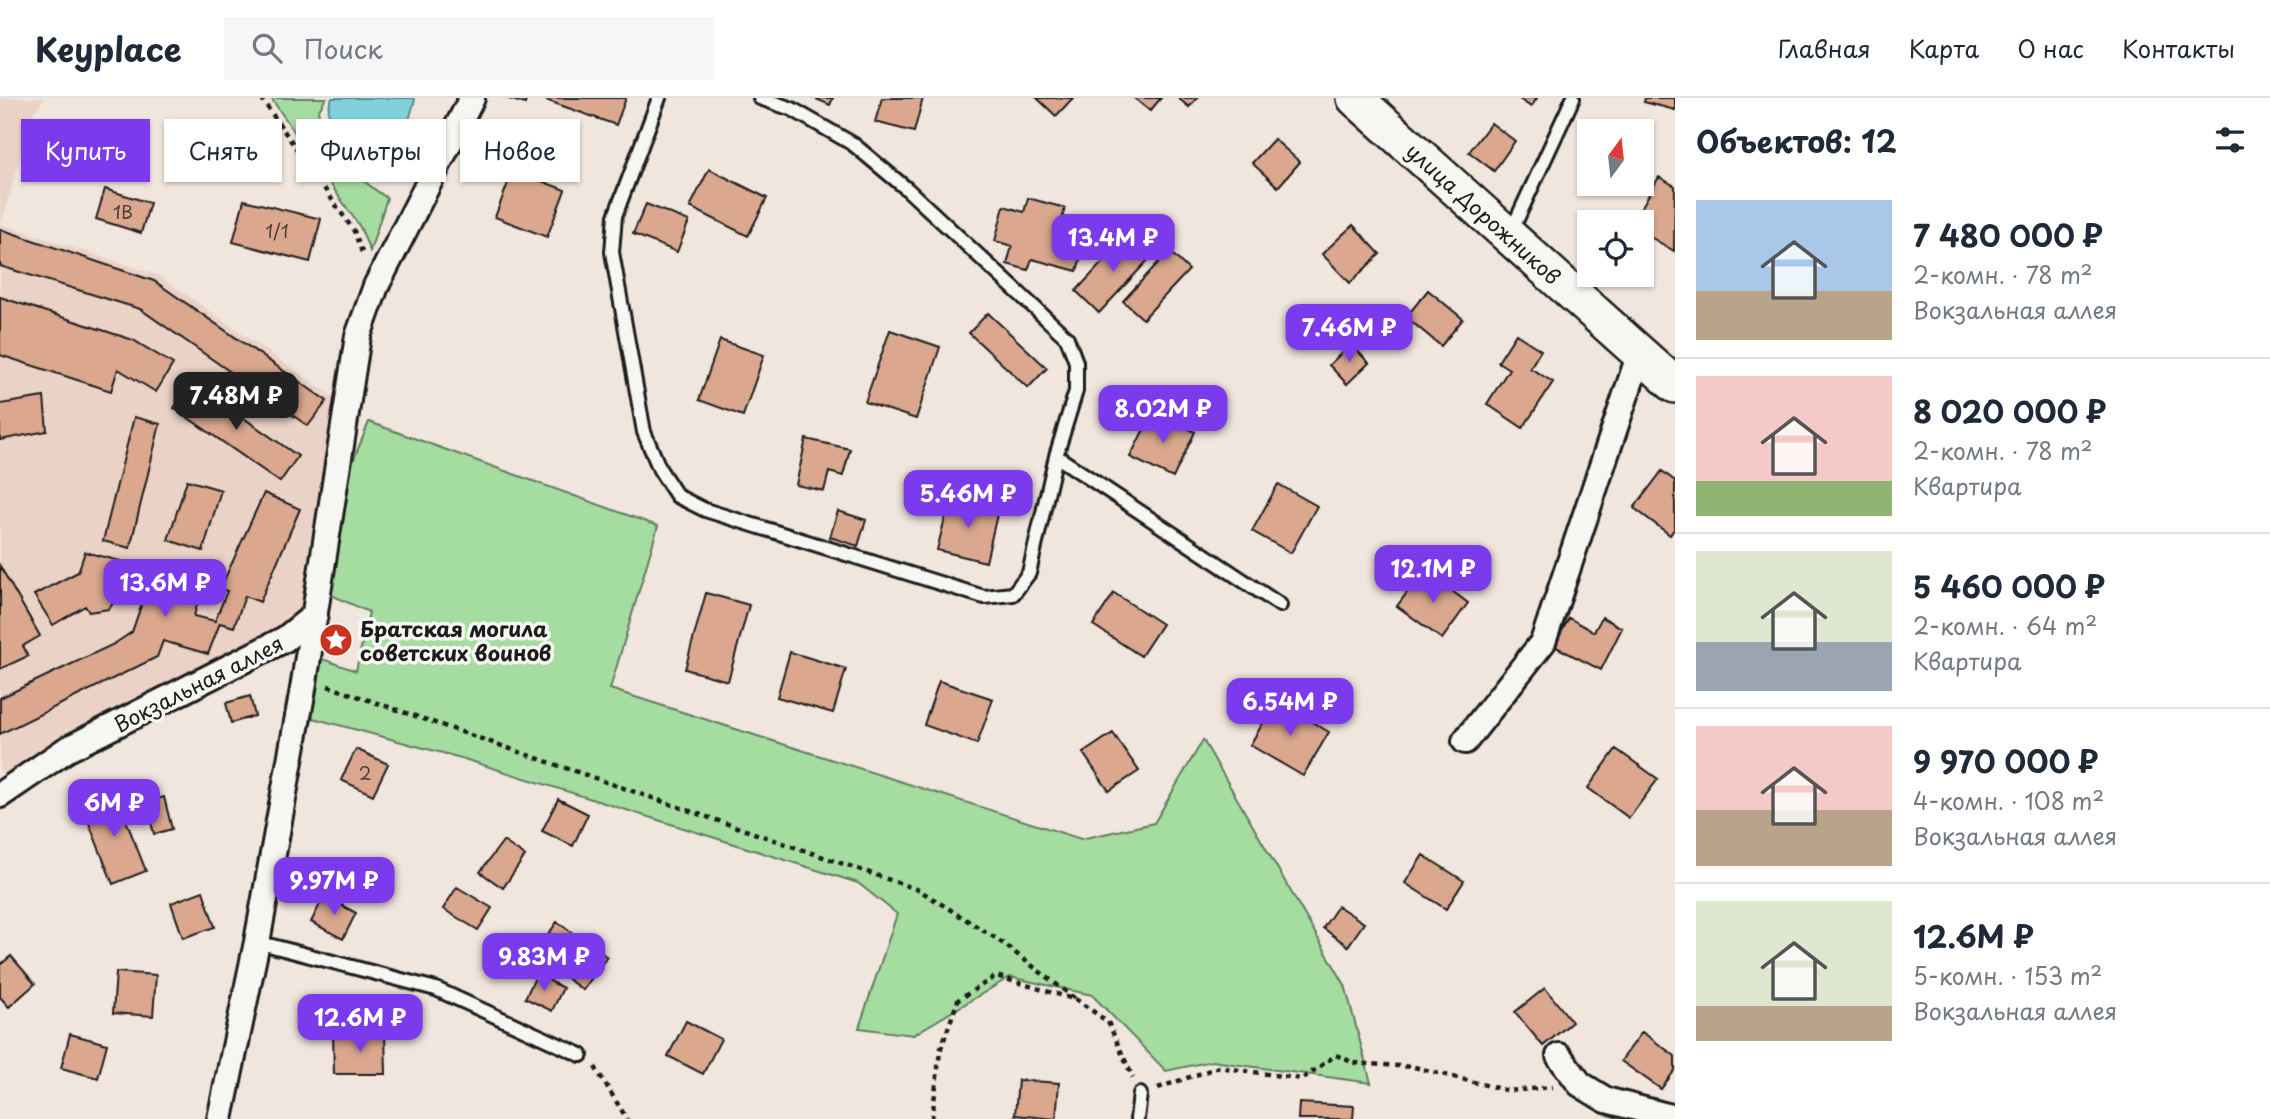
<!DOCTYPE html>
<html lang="ru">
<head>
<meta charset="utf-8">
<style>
  :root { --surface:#fff; --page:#f6f6f7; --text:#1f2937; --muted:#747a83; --line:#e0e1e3; --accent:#7c3aed }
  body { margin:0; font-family:"Playpen Sans",sans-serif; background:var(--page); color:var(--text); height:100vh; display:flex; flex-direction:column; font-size:26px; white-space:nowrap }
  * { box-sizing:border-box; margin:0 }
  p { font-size:23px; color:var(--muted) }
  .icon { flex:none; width:38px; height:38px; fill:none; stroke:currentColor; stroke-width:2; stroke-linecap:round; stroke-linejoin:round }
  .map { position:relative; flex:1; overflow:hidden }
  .side { display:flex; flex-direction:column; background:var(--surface); width:595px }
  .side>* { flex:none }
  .guide { position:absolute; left:21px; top:21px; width:665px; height:63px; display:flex; gap:14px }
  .needle { width:46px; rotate:15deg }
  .tools { position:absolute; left:1577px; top:21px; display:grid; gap:14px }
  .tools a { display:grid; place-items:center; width:77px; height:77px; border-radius:0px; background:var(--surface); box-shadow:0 2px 5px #0004; font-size:35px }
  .price { position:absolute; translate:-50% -60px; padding:0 16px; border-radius:14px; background:var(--accent); color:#fff; font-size:23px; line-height:46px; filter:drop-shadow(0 2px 4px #0008) }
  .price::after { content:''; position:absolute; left:50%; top:42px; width:21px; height:16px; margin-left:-10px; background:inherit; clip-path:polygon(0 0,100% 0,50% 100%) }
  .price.current { background:#222; color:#fff }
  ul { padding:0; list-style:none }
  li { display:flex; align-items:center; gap:21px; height:175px; padding:0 21px }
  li+li { border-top:2px solid var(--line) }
  li span { display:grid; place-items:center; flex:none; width:196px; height:140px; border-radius:0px; color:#555 }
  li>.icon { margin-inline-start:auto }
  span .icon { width:84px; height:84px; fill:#fffc; stroke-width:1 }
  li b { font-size:30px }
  h2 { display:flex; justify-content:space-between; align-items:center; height:84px; padding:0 21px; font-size:30px }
  .tag { padding:0 24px; border-radius:0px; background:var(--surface); box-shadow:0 2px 5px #0004; font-size:24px; line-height:63px }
  .tag.current { background:var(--accent); color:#fff }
  header { display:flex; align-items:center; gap:42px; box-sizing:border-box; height:98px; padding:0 35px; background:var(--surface); border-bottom:2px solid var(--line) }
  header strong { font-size:33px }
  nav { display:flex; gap:38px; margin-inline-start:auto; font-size:24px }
  .search { width:490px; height:63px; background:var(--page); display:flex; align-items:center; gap:18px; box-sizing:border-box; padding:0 24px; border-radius:0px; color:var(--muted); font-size:26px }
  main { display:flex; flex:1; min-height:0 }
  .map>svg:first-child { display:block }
  .built { fill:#ead3c6 }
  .green { fill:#a5dda1; stroke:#607c5e; stroke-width:2 }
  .water { fill:#81d1dd; stroke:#598990; stroke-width:2 }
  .building { fill:#dba88f; stroke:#1c1c1c; stroke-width:2 }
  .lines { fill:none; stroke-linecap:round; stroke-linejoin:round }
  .lane-casing { stroke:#1c1c1c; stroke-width:18 }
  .street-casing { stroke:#1c1c1c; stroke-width:30 }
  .secondary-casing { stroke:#1c1c1c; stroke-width:40 }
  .path { stroke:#1c1c1c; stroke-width:4.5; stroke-dasharray:5 5; stroke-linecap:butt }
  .lane { stroke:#f6f6f2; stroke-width:12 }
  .street { stroke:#f6f6f2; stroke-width:24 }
  .secondary { stroke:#f6f6f2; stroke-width:35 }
  .labels { text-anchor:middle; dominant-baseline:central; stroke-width:7; stroke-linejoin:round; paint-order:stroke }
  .number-label { font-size:18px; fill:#4c3f39 }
  .street-label { font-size:21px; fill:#1c1c1c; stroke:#f6f6f2 }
  .poi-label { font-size:21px; font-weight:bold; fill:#1c1c1c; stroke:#f6f6f2; text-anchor:start }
</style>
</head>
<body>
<header>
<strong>Keyplace</strong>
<div class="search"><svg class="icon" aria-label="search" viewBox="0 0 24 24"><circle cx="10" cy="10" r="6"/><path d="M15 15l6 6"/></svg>Поиск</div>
<nav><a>Главная</a><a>Карта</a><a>О нас</a><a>Контакты</a></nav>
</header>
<main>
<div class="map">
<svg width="1675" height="1021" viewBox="0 0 1675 1021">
  <rect width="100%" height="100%" fill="#f1e6de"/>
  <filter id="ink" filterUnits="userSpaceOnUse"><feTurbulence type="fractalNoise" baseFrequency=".0143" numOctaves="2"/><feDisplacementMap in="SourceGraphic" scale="14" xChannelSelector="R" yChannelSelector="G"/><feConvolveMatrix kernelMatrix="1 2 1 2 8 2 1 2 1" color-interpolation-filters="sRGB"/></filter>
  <g filter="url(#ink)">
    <path class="built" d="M0 0H45L33 15 1 126 158 177 335 300 329 352 303 509 279 532 9 674 0 675Z"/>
    <path class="green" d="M271 0H326L318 14C339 58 345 72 387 100L370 153 360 129Z
      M369 324 658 428 610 591 1081 741 1154 725 1203 642 1345 887 1371 985 1212 963 1166 973 1092 897 1010 879 913 937 859 930 897 816 858 785 461 660 309 619 317 559 356 573 369 514 329 496 342 390Z"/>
    <path class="water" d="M332 0H413L415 2C403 39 402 70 356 70 341 50 320 26 332 0Z"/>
    <path class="building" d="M506 0H527L525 6Z
      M540 0H626L616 27Z
      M814 0H833L830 7Z
      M882 0H923L914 34 875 24Z
      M1037 0H1073L1056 18Z
      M1134 0H1161L1150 13Z
      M1178 0H1197L1189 9Z
      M1518 0H1537L1531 9Z
      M1645 0H1675V12L1644 4Z
      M1491 25 1515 43 1494 73 1469 54Z
      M1274 41 1300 64 1278 89 1252 65Z
      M709 71 767 100 748 138 690 109Z
      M513 72 565 92 547 139 495 119Z
      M1659 79 1675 88 1674 153 1642 134V124H1633Z
      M105 91 150 105 141 135 96 121Z
      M1028 100 1065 110 1062 122 1089 129 1077 173 1032 161 1028 172 1007 166 1012 148 995 143 1004 108 1024 114Z
      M244 102 321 121 310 164 233 144Z
      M646 106 689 123 677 154 633 136Z
      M1353 127 1380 156 1350 185 1322 156Z
      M0 131 154 183 327 303 308 328 140 211 0 168Z
      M1127 138 1150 160 1099 215 1076 193Z
      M1169 153 1189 172 1143 221 1123 203Z
      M1428 192 1463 221 1441 248 1406 219Z
      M0 199 133 242 173 266 156 294 118 271 111 293 0 257Z
      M988 215 1047 270 1028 290 969 235Z
      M890 232 940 249 916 321 865 304Z
      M1516 236 1541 252 1530 270 1553 284 1523 330 1487 306 1509 271 1498 264Z
      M720 242 764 257 743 318 699 302Z
      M1351 246 1369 265 1347 286 1329 267Z
      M192 284 298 358 280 384 174 310Z
      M44 299 47 333 0 342V306Z
      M1153 313 1195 334 1173 380 1130 359Z
      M134 319 160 326 130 450 103 443Z
      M806 341 850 351 843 378 829 374 824 393 796 387Z
      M1662 373 1675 383V430L1670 437 1634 410Z
      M187 382 221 392 203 453 168 442Z
      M1278 386 1317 408 1291 455 1252 433Z
      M264 395 300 411 260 504 245 498 234 529 220 525 208 556 163 543 157 559 0 636V600L114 546 132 534 154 470 190 482 185 496 199 500 194 518 215 523 227 493 220 491Z
      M950 400 998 412 986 464 937 452Z
      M838 413 866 422 858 448 830 439Z
      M85 454 128 465 120 495 109 511 89 514 85 508 53 527 34 497 78 474Z
      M0 468 40 538 23 548 28 558 0 571Z
      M1424 472 1468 505 1442 541 1397 508Z
      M706 495 749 507 728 583 685 571Z
      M1114 495 1162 526 1141 558 1093 527Z
      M1602 519 1622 530 1601 572 1554 548 1569 520 1594 534Z
      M790 554 846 571 833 615 777 599Z
      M939 583 993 601 977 646 924 627Z
      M250 598 255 618 231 625 226 605Z
      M1276 603 1329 634 1303 678 1250 647Z
      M1113 635 1139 673 1109 693 1083 655Z
      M356 651 388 666 373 697 341 682Z
      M1616 651 1658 681 1629 720 1588 690Z
      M116 697 146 773 113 786 83 710Z
      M164 699 172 731 154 736 146 704Z
      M558 701 588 716 573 748 542 733Z
      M503 743 525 758 503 790 480 774Z
      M1423 757 1464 783 1446 811 1405 785Z
      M457 789 492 810 478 832 443 811Z
      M203 793 215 829 183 840 171 805Z
      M324 798 356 815 343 841 311 824Z
      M1338 808 1364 825 1348 848 1323 830Z
      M557 824 607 859 583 892 534 857Z
      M11 858 35 886 9 909 0 899V867Z
      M116 874 156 877 153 918 113 915Z
      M537 876 563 890 552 913 525 900Z
      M1545 890 1572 924 1543 948 1515 914Z
      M686 923 721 941 703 976 668 958Z
      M1642 934 1675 958V972L1661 991 1621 963Z
      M333 935H385L386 976H334Z
      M70 936 107 946 98 980 61 970Z
      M1018 982 1059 985 1056 1021 1015 1017Z
      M1299 1005 1354 1008 1353 1021H1298Z"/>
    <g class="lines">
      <defs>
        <path id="lane" d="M659 0 615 118 612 154 644 334 660 372 677 398 705 412 984 499 1013 496 1029 475 1056 358 1076 293V264L1067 240 907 91 853 46 792 11 760 0
          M1511 134 1573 0
          M1056 358 1280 507
          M257 844 436 891 581 957
          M1137 1021 1140 996"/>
        <path id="street" d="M1465 643 1543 544 1640 255
          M0 697 66 652 285 541 315 517
          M1559 958 1580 986 1606 1002 1675 1020
          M220 1021 257 844 303 591 358 238 376 188 472 0"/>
        <path id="secondary" d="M1355 0 1675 287"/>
      </defs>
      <use href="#lane" class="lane-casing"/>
      <use href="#street" class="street-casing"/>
      <use href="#secondary" class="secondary-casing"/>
      <path class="path" d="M261 0 354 133 363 157
        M328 588 919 792 997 841 1077 902
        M595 969 627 1021
        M1158 990 1219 969 1302 981 1336 957 1354 965 1414 969 1509 993 1552 989
        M932 1021 940 953 958 902 996 878 1077 902 1108 924 1133 980"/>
      <use href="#lane" class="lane"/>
      <use href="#street" class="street"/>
      <use href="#secondary" class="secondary"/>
    </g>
  </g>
  <defs>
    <symbol id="sight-disc" viewBox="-11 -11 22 22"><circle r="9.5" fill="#c8321e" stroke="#f6f6f2"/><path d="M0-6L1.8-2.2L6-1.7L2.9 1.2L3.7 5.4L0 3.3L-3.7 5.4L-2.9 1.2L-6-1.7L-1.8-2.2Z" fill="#fff"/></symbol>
  </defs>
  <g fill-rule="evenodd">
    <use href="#sight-disc" x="317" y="523" width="38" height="38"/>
  </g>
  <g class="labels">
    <g class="number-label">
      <text x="123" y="113">1В</text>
      <text x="277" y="132">1/1</text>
      <text x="365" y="674">2</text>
    </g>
    <g class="street-label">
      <text transform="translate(1484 115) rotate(42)">улица Дорожников</text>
      <text transform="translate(198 585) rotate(-27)">Вокзальная аллея</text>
    </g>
    <g class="poi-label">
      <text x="360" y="530">Братская могила<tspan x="360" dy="24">советских воинов</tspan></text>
    </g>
  </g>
</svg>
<div class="tools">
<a><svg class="needle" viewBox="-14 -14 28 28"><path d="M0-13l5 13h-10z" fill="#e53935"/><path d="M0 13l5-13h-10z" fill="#747a83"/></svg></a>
<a><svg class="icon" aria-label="locate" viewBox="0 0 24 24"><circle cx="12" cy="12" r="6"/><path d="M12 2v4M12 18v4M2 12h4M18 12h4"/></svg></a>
</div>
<b class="price" style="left:1113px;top:176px">13.4M ₽</b>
<b class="price" style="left:1349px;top:266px">7.46M ₽</b>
<b class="price current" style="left:236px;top:334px">7.48M ₽</b>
<b class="price" style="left:1163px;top:347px">8.02M ₽</b>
<b class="price" style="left:968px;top:432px">5.46M ₽</b>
<b class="price" style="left:1433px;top:507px">12.1M ₽</b>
<b class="price" style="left:165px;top:521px">13.6M ₽</b>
<b class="price" style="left:1290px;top:640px">6.54M ₽</b>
<b class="price" style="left:114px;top:741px">6M ₽</b>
<b class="price" style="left:334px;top:819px">9.97M ₽</b>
<b class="price" style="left:544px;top:895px">9.83M ₽</b>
<b class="price" style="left:360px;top:956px">12.6M ₽</b>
<div class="guide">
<a class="tag current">Купить</a>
<a class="tag">Снять</a>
<a class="tag">Фильтры</a>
<a class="tag">Новое</a>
</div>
</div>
<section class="side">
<h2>Объектов: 12<svg class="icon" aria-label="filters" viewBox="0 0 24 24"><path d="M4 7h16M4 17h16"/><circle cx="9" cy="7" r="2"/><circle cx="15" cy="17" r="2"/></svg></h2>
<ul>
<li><span style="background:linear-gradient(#a9c7e8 65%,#b9a48a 0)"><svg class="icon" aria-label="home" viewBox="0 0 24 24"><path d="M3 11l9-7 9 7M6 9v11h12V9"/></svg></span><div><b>7 480 000 ₽</b><p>2-комн. · 78 m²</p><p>Вокзальная аллея</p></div></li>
<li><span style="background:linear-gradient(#f6c9c9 75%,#8fb573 0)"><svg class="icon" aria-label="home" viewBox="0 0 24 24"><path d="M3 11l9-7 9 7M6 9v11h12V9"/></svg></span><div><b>8 020 000 ₽</b><p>2-комн. · 78 m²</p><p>Квартира</p></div></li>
<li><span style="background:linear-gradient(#dfe7d0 65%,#9aa5b1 0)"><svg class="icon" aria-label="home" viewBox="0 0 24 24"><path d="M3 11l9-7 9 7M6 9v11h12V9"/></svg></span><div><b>5 460 000 ₽</b><p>2-комн. · 64 m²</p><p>Квартира</p></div></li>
<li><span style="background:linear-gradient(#f6c9c9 60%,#b9a48a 0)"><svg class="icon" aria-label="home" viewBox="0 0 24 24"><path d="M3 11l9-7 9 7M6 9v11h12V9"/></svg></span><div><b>9 970 000 ₽</b><p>4-комн. · 108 m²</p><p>Вокзальная аллея</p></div></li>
<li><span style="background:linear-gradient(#dfe7d0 75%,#b9a48a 0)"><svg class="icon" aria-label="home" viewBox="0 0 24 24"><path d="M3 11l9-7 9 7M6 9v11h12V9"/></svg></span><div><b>12.6M ₽</b><p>5-комн. · 153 m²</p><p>Вокзальная аллея</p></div></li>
</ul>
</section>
</main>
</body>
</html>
